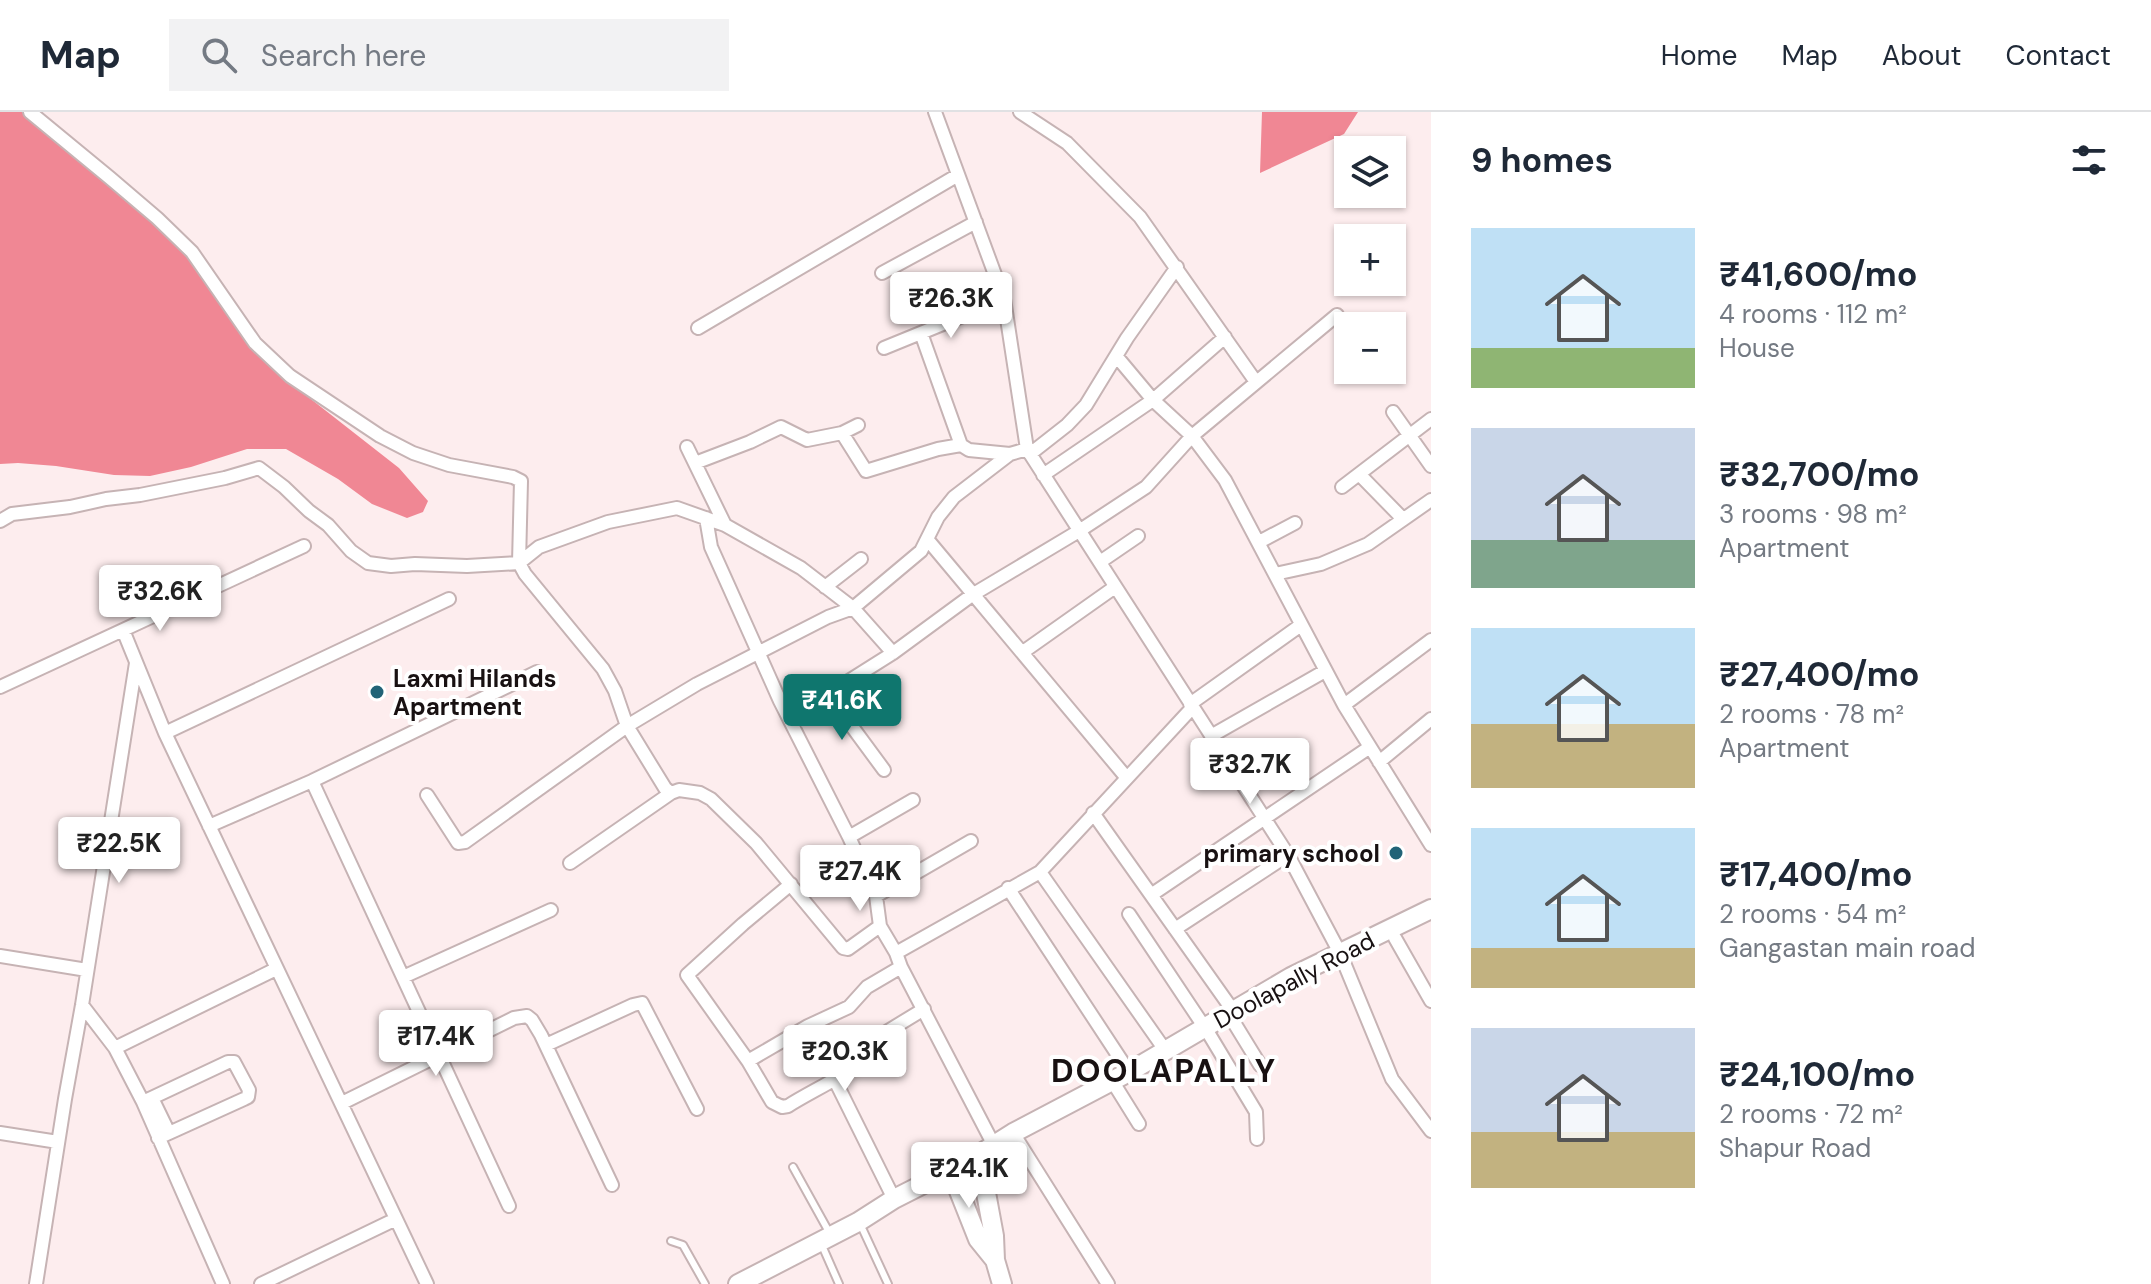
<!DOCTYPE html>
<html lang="en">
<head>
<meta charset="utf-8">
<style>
  :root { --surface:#fff; --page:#f2f2f3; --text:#1f2937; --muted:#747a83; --line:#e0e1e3; --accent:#0f766e }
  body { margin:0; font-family:"DM Sans",sans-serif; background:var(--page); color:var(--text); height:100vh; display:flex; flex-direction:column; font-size:30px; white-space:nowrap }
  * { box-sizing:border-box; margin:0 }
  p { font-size:26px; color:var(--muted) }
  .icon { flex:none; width:44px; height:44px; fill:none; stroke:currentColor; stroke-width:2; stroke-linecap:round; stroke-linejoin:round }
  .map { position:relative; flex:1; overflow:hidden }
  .panel { display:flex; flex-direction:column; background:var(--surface); width:720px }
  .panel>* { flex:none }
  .controls { position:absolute; left:1334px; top:24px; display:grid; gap:16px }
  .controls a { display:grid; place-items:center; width:72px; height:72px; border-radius:0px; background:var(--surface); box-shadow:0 2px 6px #0004; font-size:40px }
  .price { position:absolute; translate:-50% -68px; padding:0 18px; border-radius:8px; background:#fff; color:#222; font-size:26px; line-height:52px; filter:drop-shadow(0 2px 4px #0008) }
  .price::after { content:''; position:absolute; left:50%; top:48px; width:24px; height:18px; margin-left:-12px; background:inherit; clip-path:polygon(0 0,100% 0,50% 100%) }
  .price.current { background:var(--accent); color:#fff }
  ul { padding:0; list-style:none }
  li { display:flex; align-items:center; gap:24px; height:200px; padding:0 40px }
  li span { display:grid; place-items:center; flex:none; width:224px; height:160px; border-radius:0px; color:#555 }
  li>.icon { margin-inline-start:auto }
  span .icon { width:96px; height:96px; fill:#fffc; stroke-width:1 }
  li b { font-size:34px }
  h2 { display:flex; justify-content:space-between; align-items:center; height:96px; padding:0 40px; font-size:34px }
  header { display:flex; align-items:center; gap:48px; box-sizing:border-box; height:112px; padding:0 40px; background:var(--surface); border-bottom:2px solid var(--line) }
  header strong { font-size:38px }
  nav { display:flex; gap:44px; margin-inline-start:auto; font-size:28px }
  .search { width:560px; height:72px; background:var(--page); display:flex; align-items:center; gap:20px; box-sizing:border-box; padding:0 28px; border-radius:0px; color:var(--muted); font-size:30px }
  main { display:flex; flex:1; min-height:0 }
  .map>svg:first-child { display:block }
  .water { fill:#f08794 }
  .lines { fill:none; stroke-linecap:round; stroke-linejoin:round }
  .lane-casing { stroke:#c6b3b4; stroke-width:10 }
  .street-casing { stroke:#c6b3b4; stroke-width:16 }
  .secondary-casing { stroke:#c6b3b4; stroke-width:22 }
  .lane { stroke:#fff; stroke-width:6 }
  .street { stroke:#fff; stroke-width:12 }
  .secondary { stroke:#fff; stroke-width:18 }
  .poi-dot { fill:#226377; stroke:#fff; stroke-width:3 }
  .labels { text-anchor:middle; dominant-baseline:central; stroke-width:8; stroke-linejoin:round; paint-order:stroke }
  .poi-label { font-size:24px; font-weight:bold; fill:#181112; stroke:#fff; text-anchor:start }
  .street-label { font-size:24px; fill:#181112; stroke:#fff }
  .district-label { font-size:32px; font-weight:bold; letter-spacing:2px; fill:#181112; stroke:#fff }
</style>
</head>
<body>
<header>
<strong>Map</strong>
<div class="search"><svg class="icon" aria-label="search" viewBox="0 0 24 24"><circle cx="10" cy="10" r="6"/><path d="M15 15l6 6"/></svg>Search here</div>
<nav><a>Home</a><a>Map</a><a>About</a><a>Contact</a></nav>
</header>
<main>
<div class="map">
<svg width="1431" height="1172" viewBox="0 0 1431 1172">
  <rect width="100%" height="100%" fill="#fdedee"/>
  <path class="water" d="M0 0H22L145 101 188 142 250 233 307 284 399 356 428 389 423 400 407 406 372 392 338 367 286 337H247L191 355 150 364 114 363 56 354 18 351 0 352Z
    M1262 0H1358L1344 22 1260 61Z"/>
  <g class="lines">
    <defs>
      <path id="lane" d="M793 1055 829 1120
        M863 1118 888 1172
        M671 1129 683 1133 705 1172
        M824 1138 839 1172"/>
      <path id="street" d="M30 0 110 66 157 106 192 140 255 231 290 264 380 324 413 341 449 353 513 365 521 369 519 451 525 462 603 557 615 579 627 614 665 676 671 681 679 678 700 681 711 687 756 731 843 836 848 837 880 814
        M935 0 1004 187 1027 337 1288 743 1340 841 1392 967 1431 1019
        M1020 0 1067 31 1140 105 1256 270
        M882 161 976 110
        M698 216 958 63
        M921 221 961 333 969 338 1010 342
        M884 236 1004 187
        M1117 245 1153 288 1225 225
        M1393 300 1431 354
        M842 321 866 359 938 337 961 333
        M687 335 725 413
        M1030 342 1067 313 1086 293 1127 226 1177 155
        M695 351 750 330 781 315 807 328 842 321 858 313
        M1359 362 1403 407
        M1043 363 1153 288 1192 324 1225 368 1344 593 1431 733
        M1342 375 1431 307
        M706 406 711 435 729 475 780 589 849 725 876 784 880 814 896 841 901 855 999 1043
        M0 409 12 402 70 395 106 387 140 383 225 366 259 356 284 375 309 399 328 413 351 439 368 451 391 454 415 452 467 454 519 451 539 435 608 410 677 396 725 413 801 456 853 496 893 541
        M927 427 1126 665
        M1259 430 1295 411
        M1100 450 1138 424
        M1275 462 1321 452 1368 432 1431 388
        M825 475 861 447
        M123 518 165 621 427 1172
        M1023 540 1115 475
        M0 575 304 434
        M828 582 884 658
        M1190 592 1301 513
        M1344 593 1431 528
        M793 611 828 582 893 541 972 483 1079 419 1146 375 1192 324 1337 203
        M165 621 449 487
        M1211 624 1325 559
        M1379 650 1431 607
        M312 669 509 1094
        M427 683 458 731 465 730 627 614 697 572 828 505 853 496 921 439 938 405 954 385 1010 342 1027 337
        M1093 701 1234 900
        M209 714 312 669 537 560
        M849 725 913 688
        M570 751 671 681
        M1040 760 1165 938
        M791 772 743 812 687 863 748 949 772 990 782 995 788 994C813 978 845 965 866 944V938L870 930 924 897
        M1008 776 1129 960
        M1151 783 1370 635
        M876 784 971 729
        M1129 802 1205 916
        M1175 817 1288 743
        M1395 826 1431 889
        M896 841 1040 760 1192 596
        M0 844 87 858
        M403 865 551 798
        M82 893 115 936 143 990 223 1172
        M1233 909 1260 953
        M1209 922 1256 1000 1257 1027
        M546 933 633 893 642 891 697 997
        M115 936 276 857
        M748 949 808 914
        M1116 975 1139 1012
        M152 986 169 1021
        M143 990 228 950H234L249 978 248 985 244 987 158 1026
        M342 991 514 906 527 904 532 908 541 923 612 1073
        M0 1021 58 1030
        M1013 1021 1108 1172
        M894 1087 808 914 849 895 867 875 901 855
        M36 1172 65 987 82 893 136 551
        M261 1172 396 1107"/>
      <path id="secondary" d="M979 1043 994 1124 995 1148 1002 1172
        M951 1059 978 1127 995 1148
        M738 1172 858 1110 894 1087 967 1050 1013 1021 1129 960 1291 865 1431 797"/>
    </defs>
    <use href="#lane" class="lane-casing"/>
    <use href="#street" class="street-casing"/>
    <use href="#secondary" class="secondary-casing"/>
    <use href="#lane" class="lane"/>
    <use href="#street" class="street"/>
    <use href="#secondary" class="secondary"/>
  </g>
  <g class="poi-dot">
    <circle cx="377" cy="580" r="8"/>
    <circle cx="1396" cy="741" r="8"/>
  </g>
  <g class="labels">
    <g class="poi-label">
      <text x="393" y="566">Laxmi Hilands<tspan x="393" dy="28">Apartment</tspan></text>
      <text x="1380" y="741" text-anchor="end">primary school</text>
    </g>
    <g class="street-label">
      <text transform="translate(1294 868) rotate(-28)">Doolapally Road</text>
    </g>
    <g class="district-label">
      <text x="1164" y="959">DOOLAPALLY</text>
    </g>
  </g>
</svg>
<div class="controls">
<a><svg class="icon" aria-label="layers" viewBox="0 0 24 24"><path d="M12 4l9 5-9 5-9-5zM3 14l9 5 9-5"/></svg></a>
<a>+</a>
<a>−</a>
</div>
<b class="price" style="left:951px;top:228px">₹26.3K</b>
<b class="price" style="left:160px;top:521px">₹32.6K</b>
<b class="price current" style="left:842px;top:630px">₹41.6K</b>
<b class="price" style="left:1250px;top:694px">₹32.7K</b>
<b class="price" style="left:119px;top:773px">₹22.5K</b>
<b class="price" style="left:860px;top:801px">₹27.4K</b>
<b class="price" style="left:436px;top:966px">₹17.4K</b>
<b class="price" style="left:845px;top:981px">₹20.3K</b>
<b class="price" style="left:969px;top:1098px">₹24.1K</b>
</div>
<section class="panel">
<h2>9 homes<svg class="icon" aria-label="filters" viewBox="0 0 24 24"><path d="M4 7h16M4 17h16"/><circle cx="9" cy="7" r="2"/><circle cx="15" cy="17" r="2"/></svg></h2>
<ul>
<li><span style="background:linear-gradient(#bfe0f5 75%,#8fb573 0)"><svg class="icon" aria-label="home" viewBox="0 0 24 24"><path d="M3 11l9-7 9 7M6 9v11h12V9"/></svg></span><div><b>₹41,600/mo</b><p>4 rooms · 112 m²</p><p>House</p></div></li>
<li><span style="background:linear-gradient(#c9d6e8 70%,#7fa58c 0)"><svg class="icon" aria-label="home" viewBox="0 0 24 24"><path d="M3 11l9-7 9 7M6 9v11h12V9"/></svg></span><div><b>₹32,700/mo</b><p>3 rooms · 98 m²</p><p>Apartment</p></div></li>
<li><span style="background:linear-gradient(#bfe0f5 60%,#c2b280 0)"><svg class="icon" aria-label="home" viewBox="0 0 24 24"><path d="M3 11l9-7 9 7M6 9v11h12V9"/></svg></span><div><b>₹27,400/mo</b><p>2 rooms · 78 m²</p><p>Apartment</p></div></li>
<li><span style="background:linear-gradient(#bfe0f5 75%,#c2b280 0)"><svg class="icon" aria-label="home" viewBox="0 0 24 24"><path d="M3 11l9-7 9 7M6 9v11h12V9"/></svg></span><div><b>₹17,400/mo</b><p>2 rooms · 54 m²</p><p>Gangastan main road</p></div></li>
<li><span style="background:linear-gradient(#c9d6e8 65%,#c2b280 0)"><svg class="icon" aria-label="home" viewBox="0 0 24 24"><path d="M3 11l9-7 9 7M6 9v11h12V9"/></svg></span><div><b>₹24,100/mo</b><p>2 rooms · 72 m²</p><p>Shapur Road</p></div></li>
</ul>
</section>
</main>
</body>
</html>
